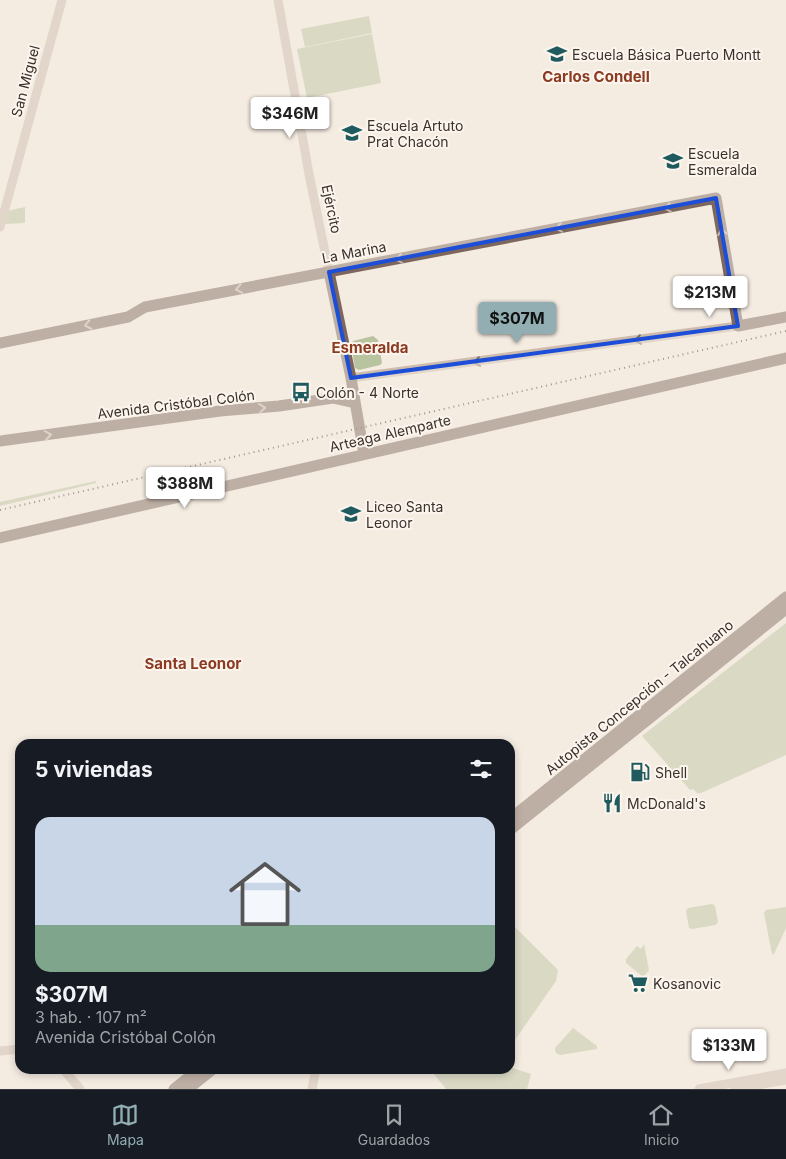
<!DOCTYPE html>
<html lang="es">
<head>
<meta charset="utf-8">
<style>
  :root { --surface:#171b24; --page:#20242c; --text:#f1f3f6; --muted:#9ea1a6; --line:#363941; --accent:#92aeb2 }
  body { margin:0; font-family:Inter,sans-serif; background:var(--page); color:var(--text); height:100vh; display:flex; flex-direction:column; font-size:19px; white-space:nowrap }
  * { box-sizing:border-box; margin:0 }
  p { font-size:16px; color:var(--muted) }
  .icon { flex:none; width:28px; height:28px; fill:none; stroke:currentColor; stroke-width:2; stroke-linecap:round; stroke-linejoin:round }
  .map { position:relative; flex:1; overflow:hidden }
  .panel { position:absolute; left:15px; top:739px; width:500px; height:335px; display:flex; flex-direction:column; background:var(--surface); border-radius:15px; box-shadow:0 2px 8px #0003 }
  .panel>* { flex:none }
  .price { position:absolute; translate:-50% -42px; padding:0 11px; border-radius:5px; background:#fff; color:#222; font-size:16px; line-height:32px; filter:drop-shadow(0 1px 2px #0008) }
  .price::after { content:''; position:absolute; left:50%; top:30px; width:15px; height:11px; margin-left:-8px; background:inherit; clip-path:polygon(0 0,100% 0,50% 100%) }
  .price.selected { background:var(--accent); color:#111 }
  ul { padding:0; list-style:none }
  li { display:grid; align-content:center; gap:10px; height:265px; padding:0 20px }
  li span { display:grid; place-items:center; height:155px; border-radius:15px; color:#555 }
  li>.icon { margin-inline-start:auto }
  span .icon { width:90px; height:90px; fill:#fffc; stroke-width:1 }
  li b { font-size:21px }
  h2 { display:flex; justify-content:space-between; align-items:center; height:60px; padding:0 20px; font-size:21px }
  .tabs { display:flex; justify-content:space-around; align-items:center; height:70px; border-top:1px solid var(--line); background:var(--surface); font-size:14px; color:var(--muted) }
  .tabs a { display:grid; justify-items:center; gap:2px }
  .tabs .selected { color:var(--accent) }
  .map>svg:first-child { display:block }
  .green { fill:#b8c4a0 }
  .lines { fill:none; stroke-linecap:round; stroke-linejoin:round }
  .minor { stroke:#cdbbac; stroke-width:9 }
  .major { stroke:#7d675c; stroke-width:11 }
  .rail { stroke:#3b302b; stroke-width:2; stroke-dasharray:1 4; stroke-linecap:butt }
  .oneway { stroke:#c2b5ac }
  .oneway2 { stroke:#7d6f65 }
  .marked { fill:none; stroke:#1d4ed8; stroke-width:4; stroke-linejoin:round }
  .labels { text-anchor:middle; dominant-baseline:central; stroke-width:4; stroke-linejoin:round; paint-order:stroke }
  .poi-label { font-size:14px; fill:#3b302b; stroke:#fbf5ee; text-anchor:start }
  .street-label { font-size:14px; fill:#3b302b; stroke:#fbf5ee }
  .neighbourhood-label { font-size:15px; font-weight:bold; fill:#8c3b22; stroke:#fbf5ee }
</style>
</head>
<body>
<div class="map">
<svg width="786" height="1089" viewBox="0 0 786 1089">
  <rect width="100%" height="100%" fill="#f4ebe1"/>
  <path class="green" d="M369 16 372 33 305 47 301 29Z
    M372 34 381 83 307 98 297 49Z
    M25 207V223L5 224 7 211Z
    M373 336 378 340 382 363 380 365 359 370 355 368 351 344 353 341Z
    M96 481V483L0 506V502Z
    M786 623V755L701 793H697L693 789 690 790 642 736Z
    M712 904 715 906 718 922 716 925 692 929 689 928 686 911 688 908Z
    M786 907V928L774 954H772L764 913 766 910Z
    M510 922 558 970 556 981 510 1047Z
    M644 944 649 970 643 977 626 963V959L637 946 641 949Z
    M573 1028 597 1046V1049L560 1055 556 1053 555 1048Z
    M510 1067 531 1074 527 1089H446L430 1069H510Z"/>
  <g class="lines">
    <path class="minor" d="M278 0 309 174 329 272
      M0 227 62 0
      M351 378 738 326
      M0 1051 20 1049
      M63 1069 80 1089
      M312 1089 316 1069
      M699 1089 786 1073
      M735 1089 786 1080"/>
    <path class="major" d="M329 272 351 378 364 454
      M0 343 128 317 145 307 716 198 738 326 786 317
      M0 441 220 411 279 406 333 398 355 403
      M0 538 786 358
      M510 819 786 597
      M510 830 786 609
      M174 1089 199 1069
      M188 1089 213 1069"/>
    <path class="rail" d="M0 510 786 331"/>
  </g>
  <defs><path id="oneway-chevron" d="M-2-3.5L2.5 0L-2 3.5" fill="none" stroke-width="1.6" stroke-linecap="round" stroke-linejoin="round" transform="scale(1.25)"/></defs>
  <g class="oneway">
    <use href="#oneway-chevron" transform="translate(668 208) rotate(169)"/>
    <use href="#oneway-chevron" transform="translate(559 228) rotate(169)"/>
    <use href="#oneway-chevron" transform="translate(722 232) rotate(-100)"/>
    <use href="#oneway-chevron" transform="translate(399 259) rotate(169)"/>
    <use href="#oneway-chevron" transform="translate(239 289) rotate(169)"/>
    <use href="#oneway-chevron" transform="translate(88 325) rotate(168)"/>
    <use href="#oneway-chevron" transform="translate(262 408) rotate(-6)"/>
    <use href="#oneway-chevron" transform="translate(48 435) rotate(-8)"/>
  </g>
  <g class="oneway2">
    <use href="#oneway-chevron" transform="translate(638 340) rotate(172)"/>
    <use href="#oneway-chevron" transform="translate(477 362) rotate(172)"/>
  </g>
  <path d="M0 0H786V1089H0ZM716 198 738 326 351 378 329 272Z" fill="#f4ebe1" fill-opacity=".55" fill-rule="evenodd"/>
  <path class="marked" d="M716 198 738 326 351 378 329 272Z"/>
  <defs>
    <symbol id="school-bare" viewBox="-9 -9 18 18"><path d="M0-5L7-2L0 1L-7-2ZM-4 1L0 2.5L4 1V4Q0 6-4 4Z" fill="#1f5a5e" stroke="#fbf5ee" stroke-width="2.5" paint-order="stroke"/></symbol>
    <symbol id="bus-bare" viewBox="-9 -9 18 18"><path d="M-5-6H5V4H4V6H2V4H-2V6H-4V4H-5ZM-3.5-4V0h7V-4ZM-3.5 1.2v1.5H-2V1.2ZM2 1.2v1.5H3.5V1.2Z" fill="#1f5a5e" stroke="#fbf5ee" stroke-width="2.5" paint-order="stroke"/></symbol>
    <symbol id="fuel-bare" viewBox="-9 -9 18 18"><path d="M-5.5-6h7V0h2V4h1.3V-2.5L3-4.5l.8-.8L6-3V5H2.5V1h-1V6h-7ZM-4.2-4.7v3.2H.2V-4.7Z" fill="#1f5a5e" stroke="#fbf5ee" stroke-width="2.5" paint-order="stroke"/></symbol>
    <symbol id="restaurant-bare" viewBox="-9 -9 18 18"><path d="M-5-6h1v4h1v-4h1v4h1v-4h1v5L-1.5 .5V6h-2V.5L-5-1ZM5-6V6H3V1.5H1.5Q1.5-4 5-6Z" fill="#1f5a5e" stroke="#fbf5ee" stroke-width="2.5" paint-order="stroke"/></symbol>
    <symbol id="supermarket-bare" viewBox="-9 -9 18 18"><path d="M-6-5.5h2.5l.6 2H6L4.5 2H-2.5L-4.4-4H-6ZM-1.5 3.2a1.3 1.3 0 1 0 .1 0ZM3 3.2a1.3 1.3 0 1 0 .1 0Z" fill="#1f5a5e" stroke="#fbf5ee" stroke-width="2.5" paint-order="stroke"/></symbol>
  </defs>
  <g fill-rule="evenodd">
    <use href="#school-bare" x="543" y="40" width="28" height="28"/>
    <use href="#school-bare" x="338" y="119" width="28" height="28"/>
    <use href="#school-bare" x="659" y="147" width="28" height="28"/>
    <use href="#bus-bare" x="287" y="378" width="28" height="28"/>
    <use href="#school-bare" x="337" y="500" width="28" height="28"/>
    <use href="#fuel-bare" x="626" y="758" width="28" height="28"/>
    <use href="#restaurant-bare" x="598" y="789" width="28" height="28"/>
    <use href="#supermarket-bare" x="624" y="969" width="28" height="28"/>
  </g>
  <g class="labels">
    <g class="poi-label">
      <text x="572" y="54">Escuela Básica Puerto Montt</text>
      <text x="367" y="125">Escuela Artuto<tspan x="367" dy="16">Prat Chacón</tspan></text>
      <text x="688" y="153">Escuela<tspan x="688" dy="16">Esmeralda</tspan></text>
      <text x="316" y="392">Colón - 4 Norte</text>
      <text x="366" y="506">Liceo Santa<tspan x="366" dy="16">Leonor</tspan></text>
      <text x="655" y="772">Shell</text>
      <text x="627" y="803">McDonald's</text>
      <text x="653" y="983">Kosanovic</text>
    </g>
    <g class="street-label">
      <text transform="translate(25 81) rotate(-75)">San Miguel</text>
      <text transform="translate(332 209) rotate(78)">Ejército</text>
      <text transform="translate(354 252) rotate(-11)">La Marina</text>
      <text transform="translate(176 404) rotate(-7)">Avenida Cristóbal Colón</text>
      <text transform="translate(390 433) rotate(-13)">Arteaga Alemparte</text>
      <text transform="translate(639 697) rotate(-39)">Autopista Concepción - Talcahuano</text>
    </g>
    <g class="neighbourhood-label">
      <text x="596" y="76">Carlos Condell</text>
      <text x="370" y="347">Esmeralda</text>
      <text x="193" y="663">Santa Leonor</text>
    </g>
  </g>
</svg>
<b class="price" style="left:290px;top:139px">$346M</b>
<b class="price" style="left:710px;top:318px">$213M</b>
<b class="price selected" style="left:517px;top:344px">$307M</b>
<b class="price" style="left:185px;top:509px">$388M</b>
<b class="price" style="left:729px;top:1071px">$133M</b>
<section class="panel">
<h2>5 viviendas<svg class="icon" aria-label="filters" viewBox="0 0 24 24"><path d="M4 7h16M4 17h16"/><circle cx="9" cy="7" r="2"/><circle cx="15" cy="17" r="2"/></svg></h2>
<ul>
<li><span style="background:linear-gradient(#c9d6e8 70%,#7fa58c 0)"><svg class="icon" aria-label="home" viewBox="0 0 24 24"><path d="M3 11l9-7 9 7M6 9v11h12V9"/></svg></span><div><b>$307M</b><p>3 hab. · 107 m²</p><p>Avenida Cristóbal Colón</p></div></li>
</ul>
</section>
</div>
<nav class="tabs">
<a class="selected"><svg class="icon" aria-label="map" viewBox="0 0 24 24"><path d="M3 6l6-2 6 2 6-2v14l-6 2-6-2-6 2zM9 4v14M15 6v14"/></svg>Mapa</a>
<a><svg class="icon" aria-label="saved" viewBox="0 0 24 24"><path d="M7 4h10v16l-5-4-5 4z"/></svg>Guardados</a>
<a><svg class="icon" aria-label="home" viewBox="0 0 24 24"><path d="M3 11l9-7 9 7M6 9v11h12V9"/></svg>Inicio</a>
</nav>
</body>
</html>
